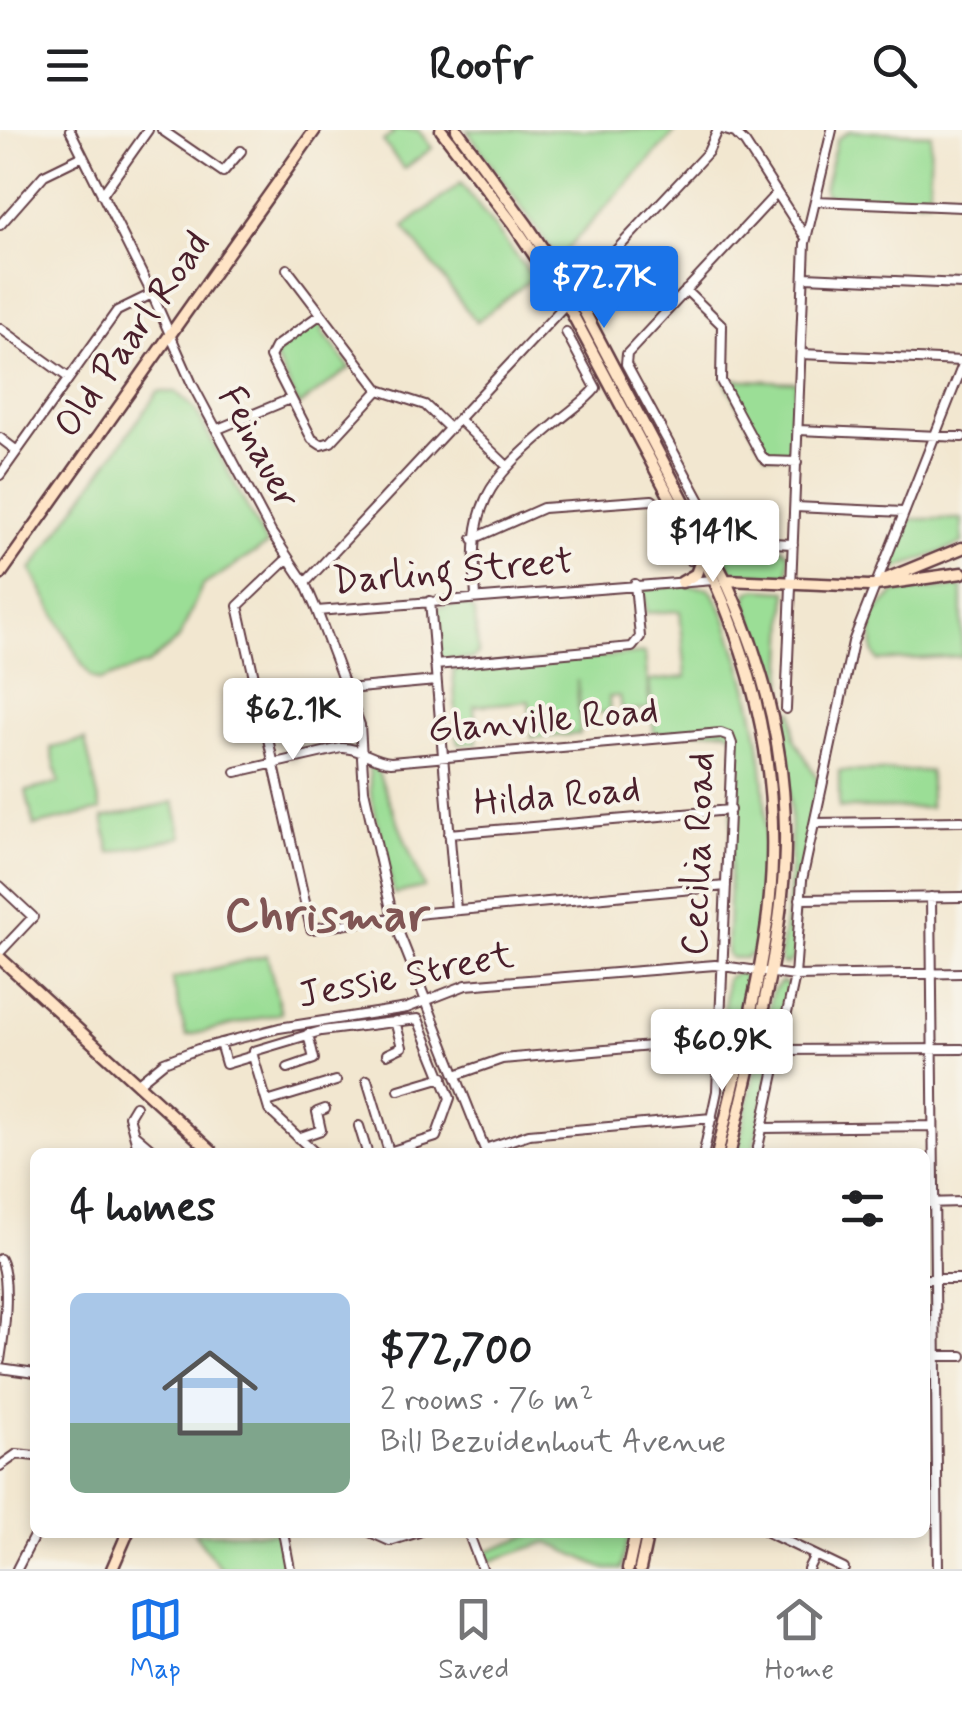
<!DOCTYPE html>
<html lang="en">
<head>
<meta charset="utf-8">
<style>
  :root { --surface:#fff; --page:#f2f2f2; --text:#202124; --muted:#757577; --line:#e0e0e0; --accent:#1a73e8 }
  body { margin:0; font-family:Mynerve,sans-serif; background:var(--page); color:var(--text); height:100vh; display:flex; flex-direction:column; font-size:38px; white-space:nowrap }
  * { box-sizing:border-box; margin:0 }
  p { font-size:32px; color:var(--muted) }
  .icon { flex:none; width:55px; height:55px; fill:none; stroke:currentColor; stroke-width:2; stroke-linecap:round; stroke-linejoin:round }
  .map { position:relative; flex:1; overflow:hidden }
  .panel { position:absolute; left:30px; top:1018px; width:900px; height:390px; display:flex; flex-direction:column; background:var(--surface); border-radius:15px; box-shadow:0 5px 15px #0003 }
  .panel>* { flex:none }
  .price { position:absolute; translate:-50% -85px; padding:0 22px; border-radius:10px; background:#fff; color:#222; font-size:32px; line-height:65px; filter:drop-shadow(0 2px 5px #0008) }
  .price::after { content:''; position:absolute; left:50%; top:60px; width:30px; height:22px; margin-left:-15px; background:inherit; clip-path:polygon(0 0,100% 0,50% 100%) }
  .price.active { background:var(--accent); color:#fff }
  ul { padding:0; list-style:none }
  li { display:flex; align-items:center; gap:30px; height:250px; padding:0 40px }
  li+li { border-top:2px solid var(--line) }
  li span { display:grid; place-items:center; flex:none; width:280px; height:200px; border-radius:15px; color:#555 }
  li>.icon { margin-inline-start:auto }
  span .icon { width:120px; height:120px; fill:#fffc; stroke-width:1 }
  li b { font-size:42px }
  h2 { display:flex; justify-content:space-between; align-items:center; height:120px; padding:0 40px; font-size:42px }
  header { display:flex; justify-content:space-between; align-items:center; height:130px; padding:0 40px; background:var(--surface); font-size:45px; font-weight:700 }
  .dock { display:flex; justify-content:space-around; align-items:center; height:140px; border-top:2px solid var(--line); background:var(--surface); font-size:28px; color:var(--muted) }
  .dock a { display:grid; justify-items:center; gap:5px }
  .dock .active { color:var(--accent) }
  .map>svg:first-child { display:block }
  .green { fill:#9bde96; stroke:#727e60; stroke-width:2.5 }
  .lines { fill:none; stroke-linecap:round; stroke-linejoin:round }
  .street-casing { stroke:#633d44; stroke-width:12 }
  .secondary-casing { stroke:#633d44; stroke-width:15 }
  .street { stroke:#fff; stroke-width:8 }
  .secondary { stroke:#ffe4c6; stroke-width:10 }
  .labels { text-anchor:middle; dominant-baseline:central; stroke-width:8; stroke-linejoin:round; paint-order:stroke }
  .street-label { font-size:38px; fill:#4a1f2b; stroke:#f7f3e8 }
  .district-label { font-size:48px; font-weight:bold; fill:#805554; stroke:#f7f3e8 }
</style>
</head>
<body>
<header><svg class="icon" aria-label="menu" viewBox="0 0 24 24"><path d="M4 6h16M4 12h16M4 18h16"/></svg>Roofr<svg class="icon" aria-label="search" viewBox="0 0 24 24"><circle cx="10" cy="10" r="6"/><path d="M15 15l6 6"/></svg></header>
<div class="map">
<svg width="962" height="1439" viewBox="0 0 962 1439">
  <rect width="100%" height="100%" fill="#f7f3e8"/>
  <filter id="ink" filterUnits="userSpaceOnUse"><feTurbulence type="fractalNoise" baseFrequency=".01" numOctaves="2"/><feDisplacementMap in="SourceGraphic" scale="20" xChannelSelector="R" yChannelSelector="G"/><feConvolveMatrix kernelMatrix="1 2 1 2 8 2 1 2 1" color-interpolation-filters="sRGB"/></filter>
  <filter id="wash" filterUnits="userSpaceOnUse"><feTurbulence type="fractalNoise" baseFrequency=".0048" numOctaves="4" result="noise"/><feDisplacementMap in="SourceGraphic" scale="40" xChannelSelector="R" yChannelSelector="G"/><feGaussianBlur stdDeviation="2.25" result="paint"/><feColorMatrix in="noise" values="0 0 0 0 0 0 0 0 0 0 0 0 0 0 0 0 0 1.4 0 .05"/><feComposite in="paint" operator="in"/></filter>
  <g filter="url(#wash)">
    <rect width="100%" height="100%" fill="#f2e7d0"/>
    <path class="green" d="M390 0H418L432 18 404 39 383 11 393 4Z
      M467 0H677L558 129Z
      M850 1 931 4 929 70 826 65 824 60 837 9Z
      M461 53 533 148 476 192 404 97Z
      M316 192 326 197 322 201 350 238 299 276 274 225Z
      M724 249 796 252 791 325H766Z
      M158 262H176L195 279 267 415 202 456 179 509 148 534 100 551 91 547 82 534 31 440Z
      M912 389H962V414L894 440 889 430 903 396Z
      M716 408 728 414 783 418 789 424 788 445 736 443 730 438Z
      M681 455 708 458C722 472 728 495 734 514 769 614 774 718 754 822L745 828H731L727 824 735 606 726 600 654 604 649 551 686 547 680 481 646 483 645 467H640V461L645 458Z
      M962 457V526L878 531 873 522 871 486 896 462Z
      M757 459 787 461 782 580 785 583 793 581 794 608 818 650 798 756 793 829 786 835 782 834 780 824C803 698 789 591 746 472L748 462Z
      M468 474 475 482 478 524 471 529 443 531 439 526 436 480 440 477Z
      M645 523 650 579 621 581 619 566 609 567 610 582 581 585 577 550 580 604 532 608 529 571 474 576 477 613 458 614 453 540Z
      M85 610 101 680 34 696 26 661 59 653 51 618Z
      M372 634 375 635 424 757 394 764 371 665 369 637Z
      M839 641H930V678H839Z
      M174 672 182 707 110 723 103 688Z
      M267 825 281 883 186 906 172 849Z
      M737 842 743 844 747 856 725 960 721 959 726 849Z
      M782 851 789 856 753 1022H737L772 862Z
      M537 1402H629V1403L621 1439H606L547 1412 485 1433 482 1423Z
      M194 1403H280L286 1439H221Z"/>
  </g>
  <g filter="url(#ink)">
    <g class="lines">
      <defs>
        <path id="street" d="M70 0 152 164 192 254 271 402 305 453 317 481 360 595 364 660 393 788 486 1022
          M162 0 223 42 241 21
          M725 0 735 3 745 13 806 108
          M777 63 627 224 626 234 719 406 729 411 793 414
          M102 65 148 0
          M815 71 962 77
          M0 95 44 45 83 26
          M287 139 379 260 425 275 450 299
          M805 147 962 154
          M686 160 722 195 721 251 762 327 767 331 797 332
          M321 184 275 217 270 227 312 309 321 315 331 312 379 260
          M0 198 69 248
          M801 224 962 231
          M459 290 508 337
          M218 299 290 269
          M798 300 962 307
          M0 308 17 321
          M0 345 117 181 152 164
          M795 377 903 382
          M473 409 543 378 652 370 660 376 690 430
          M288 428 238 476 311 799 426 783 726 756
          M305 453 708 22 718 0
          M476 467C470 373 483 354 555 294 568 282 585 272 596 258L566 202
          M430 471 456 780
          M317 481 714 450
          M435 535 632 517 640 507 635 454
          M347 559 436 551
          M786 579 805 113 832 0
          M236 642 341 618C359 617 372 631 391 632L721 603 729 606 732 614 717 961 704 1022
          M815 693 962 691
          M449 704 730 680
          M0 756 33 787 0 822
          M931 767 938 1439
          M800 769 962 767
          M220 913 226 934 253 926
          M779 920 962 919
          M387 924 402 917 395 891
          M288 938 314 929 308 904
          M456 945 502 929 720 910
          M367 950 389 1022
          M137 954 164 932 198 919 279 898 407 878 466 855 715 835 795 846 962 843
          M399 960 443 947
          M267 972 336 951
          M135 976 129 986 139 1022
          M359 996 367 1022
          M762 998 933 996
          M134 1004 155 1022
          M298 1008 321 1000 317 982 325 979
          M485 1019 529 1004 712 988
          M314 1022 269 980 253 926 254 921 321 901 418 889 450 968 436 1007 389 1022
          M757 1022 795 846 802 750 853 512 962 237
          M925 1073 962 1072
          M0 1129C11 1150 4 1205 0 1230
          M925 1149H962
          M925 1226H962
          M0 1238 35 1243
          M0 1336 17 1324 35 1326
          M283 1402 290 1439
          M370 1402 390 1411 419 1402
          M468 1402 482 1439
          M767 1402 844 1439
          M17 1439 36 1402
          M808 1439 815 1425"/>
        <path id="secondary" d="M441 0 514 95 567 174 714 450C754 539 775 632 772 731 770 825 738 930 718 1022
          M457 0 527 95 584 181 726 451C762 530 784 613 785 700 787 803 752 922 730 1022
          M0 445 315 0
          M725 450 869 456 962 443
          M884 450 962 418
          M682 452 696 444 702 428
          M0 828 212 1022
          M112 1439 128 1402
          M628 1439 636 1402
          M640 1439 648 1402"/>
      </defs>
      <use href="#street" class="street-casing"/>
      <use href="#secondary" class="secondary-casing"/>
      <use href="#street" class="street"/>
      <use href="#secondary" class="secondary"/>
    </g>
  </g>
  <g class="labels">
    <g class="street-label">
      <text transform="translate(133 205) rotate(-55)">Old Paarl Road</text>
      <text transform="translate(258 318) rotate(62)">Feinauer</text>
      <text transform="translate(453 442) rotate(-5)">Darling Street</text>
      <text transform="translate(543 591) rotate(-5)">Glanville Road</text>
      <text transform="translate(557 667) rotate(-5)">Hilda Road</text>
      <text transform="translate(699 724) rotate(-88)">Cecilia Road</text>
      <text transform="translate(406 846) rotate(-11)">Jessie Street</text>
    </g>
    <g class="district-label">
      <text x="327" y="786">Chrismar</text>
    </g>
  </g>
</svg>
<b class="price active" style="left:604px;top:201px">$72.7K</b>
<b class="price" style="left:713px;top:455px">$141K</b>
<b class="price" style="left:293px;top:633px">$62.1K</b>
<b class="price" style="left:722px;top:964px">$60.9K</b>
<section class="panel">
<h2>4 homes<svg class="icon" aria-label="filters" viewBox="0 0 24 24"><path d="M4 7h16M4 17h16"/><circle cx="9" cy="7" r="2"/><circle cx="15" cy="17" r="2"/></svg></h2>
<ul>
<li><span style="background:linear-gradient(#a9c7e8 65%,#7fa58c 0)"><svg class="icon" aria-label="home" viewBox="0 0 24 24"><path d="M3 11l9-7 9 7M6 9v11h12V9"/></svg></span><div><b>$72,700</b><p>2 rooms · 76 m²</p><p>Bill Bezuidenhout Avenue</p></div></li>
</ul>
</section>
</div>
<nav class="dock">
<a class="active"><svg class="icon" aria-label="map" viewBox="0 0 24 24"><path d="M3 6l6-2 6 2 6-2v14l-6 2-6-2-6 2zM9 4v14M15 6v14"/></svg>Map</a>
<a><svg class="icon" aria-label="saved" viewBox="0 0 24 24"><path d="M7 4h10v16l-5-4-5 4z"/></svg>Saved</a>
<a><svg class="icon" aria-label="home" viewBox="0 0 24 24"><path d="M3 11l9-7 9 7M6 9v11h12V9"/></svg>Home</a>
</nav>
</body>
</html>
